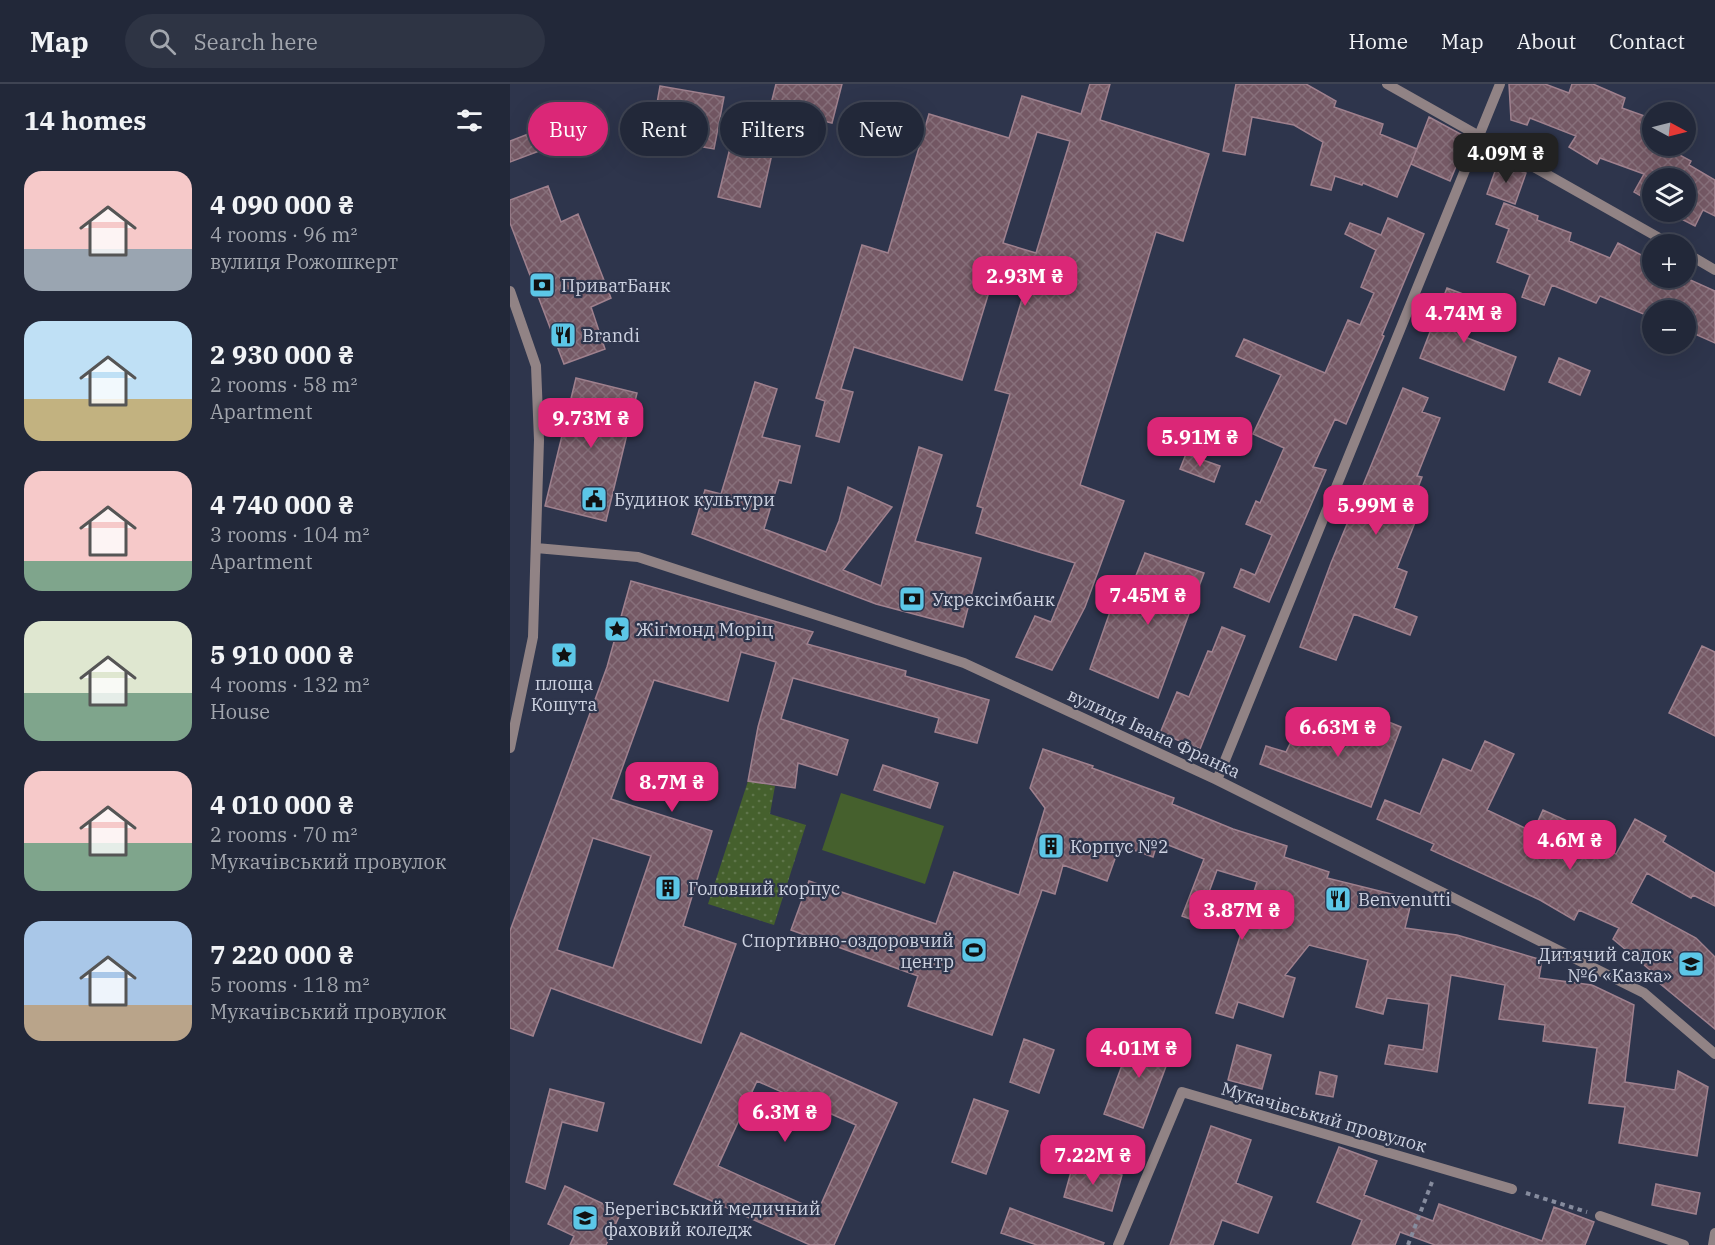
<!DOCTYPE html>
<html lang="en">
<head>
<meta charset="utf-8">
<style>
  :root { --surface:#222839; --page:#2e3444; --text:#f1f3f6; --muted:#a2a6ae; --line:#3f4453; --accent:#db2777 }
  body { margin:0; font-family:"IBM Plex Serif",serif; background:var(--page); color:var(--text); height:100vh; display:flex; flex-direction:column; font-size:22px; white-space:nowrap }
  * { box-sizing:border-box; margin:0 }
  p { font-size:20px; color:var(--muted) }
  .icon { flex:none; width:33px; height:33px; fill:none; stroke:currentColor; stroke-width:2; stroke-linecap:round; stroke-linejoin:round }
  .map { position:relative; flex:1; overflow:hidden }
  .side { display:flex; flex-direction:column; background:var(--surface); width:510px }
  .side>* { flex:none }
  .guide { position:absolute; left:18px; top:18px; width:570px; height:54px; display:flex; gap:12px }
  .needle { width:39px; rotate:97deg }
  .controls { position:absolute; left:1132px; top:18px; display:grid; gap:12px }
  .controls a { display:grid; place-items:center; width:54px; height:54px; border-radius:50%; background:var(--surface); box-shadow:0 6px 24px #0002,0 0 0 2px var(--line); font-size:30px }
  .price { position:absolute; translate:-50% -51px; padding:0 14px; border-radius:12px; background:var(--accent); color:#fff; font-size:20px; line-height:39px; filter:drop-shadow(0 2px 3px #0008) }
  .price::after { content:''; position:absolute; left:50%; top:36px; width:18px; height:14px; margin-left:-9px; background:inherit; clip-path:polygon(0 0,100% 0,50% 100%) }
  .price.active { background:#222; color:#fff }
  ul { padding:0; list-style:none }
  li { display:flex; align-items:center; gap:18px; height:150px; padding:0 24px }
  li span { display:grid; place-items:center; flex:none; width:168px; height:120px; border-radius:18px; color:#555 }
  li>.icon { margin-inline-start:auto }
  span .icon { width:72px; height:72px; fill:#fffc; stroke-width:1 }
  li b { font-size:26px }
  h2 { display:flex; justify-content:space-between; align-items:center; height:72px; padding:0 24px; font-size:26px }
  .chip { padding:0 21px; border-radius:27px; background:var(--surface); box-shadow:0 6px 24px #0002,0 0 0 2px var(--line); font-size:21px; line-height:54px }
  .chip.active { background:var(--accent); color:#fff }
  header { display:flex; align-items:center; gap:36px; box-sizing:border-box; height:84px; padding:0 30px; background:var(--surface); border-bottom:2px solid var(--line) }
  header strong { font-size:28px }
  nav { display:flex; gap:33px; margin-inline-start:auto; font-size:21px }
  .search { width:420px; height:54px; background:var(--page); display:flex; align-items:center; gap:15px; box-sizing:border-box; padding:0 21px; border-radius:33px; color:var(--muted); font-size:22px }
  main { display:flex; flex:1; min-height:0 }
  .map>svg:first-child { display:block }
  .grass { fill:url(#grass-dots) }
  .pitch { fill:#45602d }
  .building { fill:url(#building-cross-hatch); stroke:#9f818e; stroke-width:1.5; fill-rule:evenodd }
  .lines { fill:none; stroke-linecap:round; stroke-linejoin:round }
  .path { stroke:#868c9e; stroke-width:4; stroke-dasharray:4.5 4.5; stroke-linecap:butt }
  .minor { stroke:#918385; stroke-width:10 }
  .labels { text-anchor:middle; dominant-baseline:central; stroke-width:4.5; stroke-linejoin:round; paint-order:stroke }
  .poi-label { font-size:18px; fill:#ced3e2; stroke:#2e354c; text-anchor:start }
  .street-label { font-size:18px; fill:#ced3e2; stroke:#2e354c }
</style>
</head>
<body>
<header>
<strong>Map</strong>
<div class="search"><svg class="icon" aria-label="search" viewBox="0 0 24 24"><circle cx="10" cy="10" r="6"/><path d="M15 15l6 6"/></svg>Search here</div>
<nav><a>Home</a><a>Map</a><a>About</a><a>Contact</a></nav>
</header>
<main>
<section class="side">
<h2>14 homes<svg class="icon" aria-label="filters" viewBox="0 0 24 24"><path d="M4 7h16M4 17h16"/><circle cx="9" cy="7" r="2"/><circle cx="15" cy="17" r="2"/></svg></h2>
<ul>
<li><span style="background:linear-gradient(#f6c9c9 65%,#9aa5b1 0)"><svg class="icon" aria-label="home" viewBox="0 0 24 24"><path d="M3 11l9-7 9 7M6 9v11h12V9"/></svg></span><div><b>4 090 000 ₴</b><p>4 rooms · 96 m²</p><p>вулиця Рожошкерт</p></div></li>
<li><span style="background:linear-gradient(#bfe0f5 65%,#c2b280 0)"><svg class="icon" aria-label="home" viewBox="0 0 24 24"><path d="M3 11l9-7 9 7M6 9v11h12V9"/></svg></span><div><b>2 930 000 ₴</b><p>2 rooms · 58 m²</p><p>Apartment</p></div></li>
<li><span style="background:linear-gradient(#f6c9c9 75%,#7fa58c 0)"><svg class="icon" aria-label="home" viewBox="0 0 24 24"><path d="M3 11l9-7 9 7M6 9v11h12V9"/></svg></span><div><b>4 740 000 ₴</b><p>3 rooms · 104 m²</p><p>Apartment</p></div></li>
<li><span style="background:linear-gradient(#dfe7d0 60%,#7fa58c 0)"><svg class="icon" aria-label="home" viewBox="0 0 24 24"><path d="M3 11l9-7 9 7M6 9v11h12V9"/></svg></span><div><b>5 910 000 ₴</b><p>4 rooms · 132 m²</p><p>House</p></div></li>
<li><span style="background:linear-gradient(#f6c9c9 60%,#7fa58c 0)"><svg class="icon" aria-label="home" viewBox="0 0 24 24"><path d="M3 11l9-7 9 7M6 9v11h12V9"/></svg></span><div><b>4 010 000 ₴</b><p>2 rooms · 70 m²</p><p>Мукачівський провулок</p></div></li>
<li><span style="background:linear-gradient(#a9c7e8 70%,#b9a48a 0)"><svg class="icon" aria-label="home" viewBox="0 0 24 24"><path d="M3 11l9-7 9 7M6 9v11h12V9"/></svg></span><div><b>7 220 000 ₴</b><p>5 rooms · 118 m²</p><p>Мукачівський провулок</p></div></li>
</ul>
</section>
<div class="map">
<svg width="1205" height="1161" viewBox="0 0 1205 1161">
  <defs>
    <pattern id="grass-dots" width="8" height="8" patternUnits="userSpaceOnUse" patternTransform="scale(1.5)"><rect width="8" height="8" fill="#45602d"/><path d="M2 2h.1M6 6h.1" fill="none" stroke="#5f764b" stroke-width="1.8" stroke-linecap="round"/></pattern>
    <pattern id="building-cross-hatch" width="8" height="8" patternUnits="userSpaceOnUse" patternTransform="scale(1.5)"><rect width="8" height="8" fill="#755965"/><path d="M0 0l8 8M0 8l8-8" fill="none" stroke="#87707b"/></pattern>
  </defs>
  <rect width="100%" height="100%" fill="#2e354c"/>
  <path class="grass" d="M238 697 265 702 260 730 296 741 264 841 198 820Z"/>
  <path class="pitch" d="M331 709 434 742 415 800 312 766Z"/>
  <path class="building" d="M266 0H332L322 39 260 24Z
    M580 0H600L590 36 699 70 673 157 646 148 570 401 614 417 575 523 542 586 506 573 525 532 541 538 565 479 466 449 473 424 467 422 500 310 485 306 518 195 486 185 452 296 344 263 331 305 343 308 329 358 306 352 315 317 306 314 352 161 378 169 419 30 499 54 512 12 571 30ZM527 48 560 57 526 169 493 159Z
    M726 0H796L826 17 824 23 873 40 870 50 907 65 887 113 853 99 852 101 825 92 821 106 801 101 813 58 784 41 742 33 735 71 713 67Z
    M999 0H1035L1059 9 1062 0H1083L1115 14 1112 24 1143 35V62H1153L1181 77 1179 81 1205 96V132L1193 126 1185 142 1158 128H1176V94H1143V119L1124 108 1134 90 1090 74 1087 80 1059 63 1066 52 1020 34 1017 41 1001 36Z
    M150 2 214 13 204 65 141 54Z
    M919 33 958 54 940 97 901 80Z
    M21 49 29 67 0 78V57Z
    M221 60 262 70 250 123 208 113Z
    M988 79 1016 89 1005 120 977 110Z
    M38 102 51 138 68 130 101 214 81 223 95 265 54 280 0 139V116Z
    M994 119 1028 132 1027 136 1061 149 1059 157 1100 174 1108 159 1143 177V194H1176L1205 207V259L1176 246V226H1143V234L1090 212 1086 219 1042 201 1034 221 1012 213 1020 191 987 178 999 145 986 140Z
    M878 134 914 150 872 251 874 252 836 340 825 335 803 383 816 386 759 518 724 503 731 485 745 491 762 451 736 440 746 417 750 419 774 364 743 350 771 291 726 272 734 255 815 289 838 236 850 241 864 209 851 203 866 166 835 150 840 139 871 151Z
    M937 204 969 216 955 253 1006 273 994 306 910 274Z
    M1049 274 1080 287 1070 311 1039 298Z
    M66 294 127 309 96 437 35 422Z
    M245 298 267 305 252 353 290 362 281 399 269 396 254 445 316 468 329 437 338 403 382 423 333 486 371 502 409 363 432 371 405 457 471 474 453 543 366 520 182 450 195 406 211 410Z
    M893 304 918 314 912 328 930 334 907 392 912 393 897 432 906 436 887 484 897 488 884 524 907 533 900 551 844 530 826 576 790 563 821 479Z
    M676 370 710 382 704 398 670 385Z
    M635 469 694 489 648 614 580 585 601 525 611 529Z
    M121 497 303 548 297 560 396 587 395 592 479 616 467 659 425 648 429 634 283 594 271 635 338 656 327 691 288 679 285 704 238 697 248 643 266 578 231 568 218 617 144 596 101 715 202 747 173 842 226 860 191 959 41 904 23 952 0 944V847L97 583ZM83 754 141 772 103 884 47 866Z
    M712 543 735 552 690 665 650 649 667 608 679 613 698 567 702 568Z
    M1192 562 1205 568V652L1159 629Z
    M859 630 891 643 861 723 750 680 756 662 776 668 790 639 807 646 810 638 851 654Z
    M975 657 1004 670 977 726 1023 748 1033 726 1062 739 1059 745 1106 770 1125 735 1156 752 1153 758 1205 789V822L1183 811 1181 814 1137 789 1121 819 1186 854 1205 873V945L1137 889 1140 886 1103 855 1109 844 1069 826 1064 836 1030 816 921 766 924 760 867 735 875 716 910 730 933 675 961 687Z
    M533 665 583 682 582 684 664 714 662 720 723 745 777 762 774 773 819 788 817 794 902 815 895 844 947 851 1032 876 1029 894 1082 901 1124 921 1115 998 1165 1006 1168 987 1198 1003 1187 1072 1109 1059 1115 1023 1079 1019 1087 964 1033 957 1035 941 989 935 995 901 941 891 927 988 875 980 879 961 913 966 919 920 877 914 873 930 846 923 858 876 799 861 775 891 785 894 773 933 728 918 723 934 706 929 747 798 707 786 688 838 672 832 694 775 648 757 643 773 610 761 597 797 553 781 545 810 532 806 482 951 398 922 408 892 281 846 299 797 426 840 444 788 509 811 535 724 520 704Z
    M373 681 428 699 420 724 364 706Z
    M625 946 664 961 633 1044 594 1030Z
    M231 949 387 1019 324 1161H300L164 1100ZM247 997 346 1041 308 1127 208 1082Z
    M514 955 544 966 529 1009 500 998Z
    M727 961 761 971 752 1005 718 996Z
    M810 988 827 992 823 1013 806 1010Z
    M40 1005 94 1019 87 1047 52 1038 35 1105 16 1098Z
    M464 1015 498 1027 476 1090 442 1078Z
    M701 1042 741 1056 726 1099 762 1113 748 1149 712 1136 703 1161H660Z
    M829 1063 867 1077 854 1111 923 1137 929 1120 1032 1157 1044 1123 1084 1138 1075 1161H925L890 1148 885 1161H842L852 1136 807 1118Z
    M564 1077 612 1091 602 1127 554 1113Z
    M1146 1100 1190 1109 1186 1130 1142 1121Z
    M55 1102 111 1128 96 1161H60L64 1152 38 1140Z
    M500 1124 594 1159 593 1161H527L491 1149Z"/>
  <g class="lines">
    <path class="path" d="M1016 1109 1077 1128
      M898 1161 922 1098"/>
    <path class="minor" d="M877 0 1160 160
      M1176 169 1205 186
      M0 207 26 282 29 356 23 553 0 664
      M26 464 128 473 454 579 707 696 1134 909 1205 970
      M707 696 990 0
      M1090 1132 1174 1161
      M608 1161 672 1008 1002 1105
      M1203 1161 1205 1149"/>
  </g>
  <defs>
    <symbol id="bank-square" viewBox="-11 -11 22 22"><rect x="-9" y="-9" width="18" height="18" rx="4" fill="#5cc7e7" stroke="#2e354c"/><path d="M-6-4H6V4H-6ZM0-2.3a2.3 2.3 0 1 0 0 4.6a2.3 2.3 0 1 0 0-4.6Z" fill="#111"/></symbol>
    <symbol id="restaurant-square" viewBox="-11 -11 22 22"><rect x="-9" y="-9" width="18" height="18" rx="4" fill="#5cc7e7" stroke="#2e354c"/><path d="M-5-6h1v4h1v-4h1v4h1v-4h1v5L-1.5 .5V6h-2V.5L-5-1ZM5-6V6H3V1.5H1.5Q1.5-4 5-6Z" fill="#111"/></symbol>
    <symbol id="civic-square" viewBox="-11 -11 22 22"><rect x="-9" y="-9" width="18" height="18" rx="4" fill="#5cc7e7" stroke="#2e354c"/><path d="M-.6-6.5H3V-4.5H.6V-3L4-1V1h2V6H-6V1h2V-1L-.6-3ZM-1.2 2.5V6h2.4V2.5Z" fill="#111"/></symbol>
    <symbol id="sight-square" viewBox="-11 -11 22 22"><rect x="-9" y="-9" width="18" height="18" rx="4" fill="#5cc7e7" stroke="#2e354c"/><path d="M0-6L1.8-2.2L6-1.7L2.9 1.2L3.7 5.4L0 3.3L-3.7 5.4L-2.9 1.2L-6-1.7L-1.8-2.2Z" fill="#111"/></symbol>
    <symbol id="building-square" viewBox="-11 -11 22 22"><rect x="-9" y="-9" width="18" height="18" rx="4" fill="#5cc7e7" stroke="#2e354c"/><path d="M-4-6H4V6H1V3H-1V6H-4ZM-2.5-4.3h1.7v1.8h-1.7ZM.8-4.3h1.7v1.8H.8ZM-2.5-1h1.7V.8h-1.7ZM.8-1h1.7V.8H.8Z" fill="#111"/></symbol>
    <symbol id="stadium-square" viewBox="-11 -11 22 22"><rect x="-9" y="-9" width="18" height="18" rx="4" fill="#5cc7e7" stroke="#2e354c"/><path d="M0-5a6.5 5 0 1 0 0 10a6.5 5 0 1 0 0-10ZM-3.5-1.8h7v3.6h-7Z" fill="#111"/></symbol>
    <symbol id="school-square" viewBox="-11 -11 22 22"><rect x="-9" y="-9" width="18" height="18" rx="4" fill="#5cc7e7" stroke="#2e354c"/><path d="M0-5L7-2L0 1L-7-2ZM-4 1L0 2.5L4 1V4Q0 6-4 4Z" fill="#111"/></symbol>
    <symbol id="university-square" viewBox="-11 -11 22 22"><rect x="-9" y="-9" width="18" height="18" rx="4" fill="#5cc7e7" stroke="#2e354c"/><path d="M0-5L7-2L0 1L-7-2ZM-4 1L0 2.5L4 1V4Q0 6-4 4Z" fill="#111"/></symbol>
  </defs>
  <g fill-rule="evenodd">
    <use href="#bank-square" x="17" y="186" width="30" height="30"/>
    <use href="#restaurant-square" x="38" y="236" width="30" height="30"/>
    <use href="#civic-square" x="69" y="400" width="30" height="30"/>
    <use href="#bank-square" x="387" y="500" width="30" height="30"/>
    <use href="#sight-square" x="92" y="530" width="30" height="30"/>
    <use href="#sight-square" x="39" y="556" width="30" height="30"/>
    <use href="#building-square" x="526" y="747" width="30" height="30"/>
    <use href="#building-square" x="143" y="789" width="30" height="30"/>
    <use href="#restaurant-square" x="813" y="800" width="30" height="30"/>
    <use href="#stadium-square" x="449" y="851" width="30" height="30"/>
    <use href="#school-square" x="1166" y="865" width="30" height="30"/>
    <use href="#university-square" x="60" y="1119" width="30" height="30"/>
  </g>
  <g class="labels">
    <g class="poi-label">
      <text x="51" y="201">ПриватБанк</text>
      <text x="72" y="251">Brandi</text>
      <text x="104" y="415">Будинок культури</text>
      <text x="422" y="515">Укрексімбанк</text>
      <text x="126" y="545">Жіґмонд Моріц</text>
      <text x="54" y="599" text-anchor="middle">площа<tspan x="54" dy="21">Кошута</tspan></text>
      <text x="560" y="762">Корпус №2</text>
      <text x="178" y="804">Головний корпус</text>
      <text x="848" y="815">Benvenutti</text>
      <text x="444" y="856" text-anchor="end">Спортивно-оздоровчий<tspan x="444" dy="21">центр</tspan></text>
      <text x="1162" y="870" text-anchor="end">Дитячий садок<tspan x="1162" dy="21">№6 «Казка»</tspan></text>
      <text x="94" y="1124">Берегівський медичний<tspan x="94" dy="21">фаховий коледж</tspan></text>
    </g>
    <g class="street-label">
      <text transform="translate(644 649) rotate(25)">вулиця Івана Франка</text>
      <text transform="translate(814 1033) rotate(16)">Мукачівський провулок</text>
    </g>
  </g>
</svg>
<div class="controls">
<a><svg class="needle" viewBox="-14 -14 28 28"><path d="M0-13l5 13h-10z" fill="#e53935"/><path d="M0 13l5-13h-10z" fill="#a2a6ae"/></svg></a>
<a><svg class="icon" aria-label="layers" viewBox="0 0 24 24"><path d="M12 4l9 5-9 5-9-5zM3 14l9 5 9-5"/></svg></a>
<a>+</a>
<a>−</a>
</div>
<b class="price active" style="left:996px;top:100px">4.09M ₴</b>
<b class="price" style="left:515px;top:223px">2.93M ₴</b>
<b class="price" style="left:954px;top:260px">4.74M ₴</b>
<b class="price" style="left:81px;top:365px">9.73M ₴</b>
<b class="price" style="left:690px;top:384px">5.91M ₴</b>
<b class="price" style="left:866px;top:452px">5.99M ₴</b>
<b class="price" style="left:638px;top:542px">7.45M ₴</b>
<b class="price" style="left:828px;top:674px">6.63M ₴</b>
<b class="price" style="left:162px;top:729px">8.7M ₴</b>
<b class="price" style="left:1060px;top:787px">4.6M ₴</b>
<b class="price" style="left:732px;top:857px">3.87M ₴</b>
<b class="price" style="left:629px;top:995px">4.01M ₴</b>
<b class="price" style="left:275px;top:1059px">6.3M ₴</b>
<b class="price" style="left:583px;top:1102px">7.22M ₴</b>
<div class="guide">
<a class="chip active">Buy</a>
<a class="chip">Rent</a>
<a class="chip">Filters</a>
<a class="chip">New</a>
</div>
</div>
</main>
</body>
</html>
